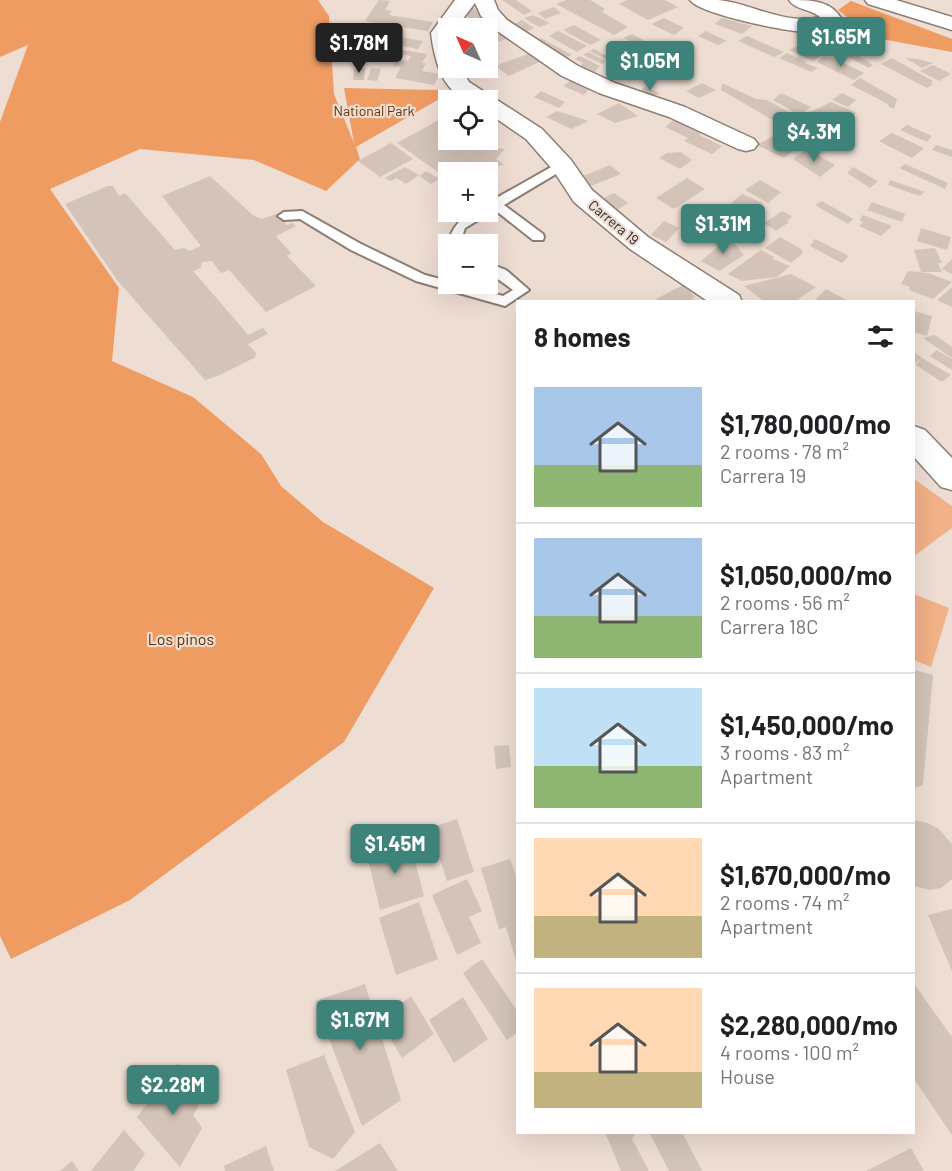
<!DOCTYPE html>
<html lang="en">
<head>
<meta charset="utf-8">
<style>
  :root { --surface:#fff; --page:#f6f6f6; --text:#202124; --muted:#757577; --line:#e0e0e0; --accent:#3e8379 }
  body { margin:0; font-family:Barlow,sans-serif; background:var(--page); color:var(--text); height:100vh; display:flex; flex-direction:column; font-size:22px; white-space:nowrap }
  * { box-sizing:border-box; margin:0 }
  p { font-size:20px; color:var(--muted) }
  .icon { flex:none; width:33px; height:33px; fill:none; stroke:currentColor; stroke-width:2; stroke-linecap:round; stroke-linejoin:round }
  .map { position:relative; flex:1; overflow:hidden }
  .details { position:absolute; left:516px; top:300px; width:399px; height:834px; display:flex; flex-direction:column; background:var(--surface); border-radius:0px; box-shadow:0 6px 24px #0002 }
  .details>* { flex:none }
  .needle { width:39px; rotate:315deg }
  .buttons { position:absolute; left:438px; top:18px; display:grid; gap:12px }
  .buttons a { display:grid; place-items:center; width:60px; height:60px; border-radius:0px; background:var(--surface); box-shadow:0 6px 24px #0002; font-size:30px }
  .price { position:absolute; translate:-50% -51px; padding:0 14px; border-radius:6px; background:var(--accent); color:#fff; font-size:20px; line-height:39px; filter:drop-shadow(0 2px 3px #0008) }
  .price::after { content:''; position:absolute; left:50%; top:36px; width:18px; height:14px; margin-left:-9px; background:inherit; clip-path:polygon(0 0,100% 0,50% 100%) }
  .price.on { background:#222; color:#fff }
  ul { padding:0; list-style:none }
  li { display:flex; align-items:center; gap:18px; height:150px; padding:0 18px }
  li+li { border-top:2px solid var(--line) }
  li span { display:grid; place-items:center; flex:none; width:168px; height:120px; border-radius:0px; color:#555 }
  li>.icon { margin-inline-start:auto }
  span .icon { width:72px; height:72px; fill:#fffc; stroke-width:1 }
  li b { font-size:26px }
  h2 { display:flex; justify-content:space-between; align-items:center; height:72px; padding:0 18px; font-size:26px }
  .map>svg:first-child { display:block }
  .green { fill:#f2b187 }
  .forest { fill:#ef9c63 }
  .building { fill:#d3c3b8 }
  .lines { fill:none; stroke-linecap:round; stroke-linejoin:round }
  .service-casing { stroke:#8d7e74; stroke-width:4 }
  .minor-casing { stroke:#8d7e74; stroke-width:3 }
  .service { fill:#fff; fill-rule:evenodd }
  .minor { fill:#fff; fill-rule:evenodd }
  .labels { text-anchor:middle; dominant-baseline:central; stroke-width:4.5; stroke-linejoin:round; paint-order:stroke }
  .far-park-label { font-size:14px; fill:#653102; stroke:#eeddd3 }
  .far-street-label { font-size:14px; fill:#2d2723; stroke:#eeddd3 }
  .park-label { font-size:16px; fill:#653102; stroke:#eeddd3 }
</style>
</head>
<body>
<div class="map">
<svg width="952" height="1171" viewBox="0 0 952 1171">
  <rect width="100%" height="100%" fill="#eeddd3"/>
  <path class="green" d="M914 479 952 506V528L914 556Z
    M914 594 949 608 931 667 914 660Z"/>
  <path class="forest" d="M0 0H318L329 16 334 94 354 143 344 88 440 90 448 94 356 147 360 159 326 191 254 160 140 149 50 189 119 288 112 361 193 397 261 454 281 486 323 522 434 588 344 742 130 900 11 959 0 936V122L28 45 0 57Z
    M851 1 952 39V52L876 38 838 10Z"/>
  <path class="building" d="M379 0 390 1 385 10 392 11 389 15 433 22 428 31 365 21Z
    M502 0H516L532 11 524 15Z
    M566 0H590L605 9 602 12 628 27 614 35 556 4Z
    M627 0H665L678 7 648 20 619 4Z
    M554 7 561 13 545 19 538 13Z
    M474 8 491 28H477L463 11Z
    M533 15 550 23 539 27 524 18Z
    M664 18 684 28 674 35 651 24Z
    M722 18 752 26 742 34 715 24Z
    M522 20 534 28 522 34 510 26Z
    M853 24 876 38 878 40 863 45 836 29Z
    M574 25 601 40 590 45 563 30Z
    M502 28 512 36 496 43 488 37V34Z
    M558 31 587 46 577 52 549 36Z
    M706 31 727 41 718 45 698 36Z
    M362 33 385 36 380 46 357 42Z
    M632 34 652 45 646 49 623 38Z
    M391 35 423 41 418 49 386 43Z
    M747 36 784 52 774 57 738 41Z
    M541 38 572 55 559 60 530 43Z
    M677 45 691 52 682 58 669 51Z
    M795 47 820 56 814 61 789 50Z
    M594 49 611 58 607 60 589 51Z
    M403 50 427 54 422 63H426L422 71 440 74 434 85 395 78 401 67 393 66 397 59 408 61 411 56 401 54Z
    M851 51 873 65 869 68 844 55Z
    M534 52 544 60 509 76 495 66Z
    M588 52 606 61 602 64 583 55Z
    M787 53 806 62 805 63 818 68 811 72 779 58Z
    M580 56 600 66 593 74 578 68 583 63 575 59Z
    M630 57 647 65 632 71 623 66 621 63Z
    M823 57 836 59 864 73 854 80 817 62Z
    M892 58 933 81 931 83 933 84 927 88 881 64Z
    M905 58 918 59 933 63 922 68Z
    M933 65 951 74 939 81 920 71Z
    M365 68 364 80H353L354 69Z
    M371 68 381 69 377 81 367 80Z
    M576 77 594 84 584 95 563 86Z
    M860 78 897 99 894 109 889 107 888 104 851 85Z
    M702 83 716 90 699 98 686 91Z
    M722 83 756 99 767 100 792 114 778 123 721 90Z
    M645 87 660 93 655 96 641 90Z
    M541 91 565 102 559 108 534 97Z
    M781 93 811 107 799 115 773 100Z
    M842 93 856 100 848 107 832 100Z
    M831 102 857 113 832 126 810 112Z
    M619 103 638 116 615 123 597 114Z
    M557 111 589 121 571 129 546 117Z
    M448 115V140H488L498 148 505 149 496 159 504 164 487 172H448V179L397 143Z
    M678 116 706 129 699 135 722 146 712 154 684 141 688 138 665 127Z
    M907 125 932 136 927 142 900 130Z
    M892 133 924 148 912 158 879 141Z
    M775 135 795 149 784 158 757 145Z
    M391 143 413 159 380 177 358 161Z
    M936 145 952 150V157L932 150Z
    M807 149 835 165 820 177 793 159Z
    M681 152 692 160 680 169 659 158 667 153Z
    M905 164 948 183 945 189 899 168Z
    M610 165 621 174 586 188 576 179Z
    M405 167 419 175 406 184 397 178 390 181 385 178Z
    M853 167 878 181 870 188 847 173Z
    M426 171 440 179 431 184 419 176Z
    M210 176 254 216 262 219 276 214 287 225 292 223 296 226 276 236 291 253 287 256 316 286 266 312 229 270 221 273 212 261 202 262 201 268 193 271 244 330 248 335 263 328 268 334 248 344 257 354 254 356 256 357 220 375 205 380 117 280 65 204 108 186H113L119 196 125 193 175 250 184 248 190 251 201 246 162 196Z
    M687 178 705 189 674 209 656 198Z
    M760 180 781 192 768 203 745 190Z
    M890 180 925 192 920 196 888 185Z
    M614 193 628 203 615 211 600 200Z
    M742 194 763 203 754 214 731 203Z
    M822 201 853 219 848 224 815 205Z
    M872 202 905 214 902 222 867 210Z
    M782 211 792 216 787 221 789 222 776 231 764 223Z
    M863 215 892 226 881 236 859 226 863 222 859 220Z
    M664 221 679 228 666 242 651 235Z
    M921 228 951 237 947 250 917 241Z
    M729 237 744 255 719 271 701 261Z
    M780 237 801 249 803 253 791 263 765 248Z
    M815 239 849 256 842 263 810 246Z
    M935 248 942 263H938L942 272H921L914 250Z
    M761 250 774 257 773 259 790 266 777 277 742 281 728 274Z
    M952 259V274L942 269Z
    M908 271 928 273 952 282 933 299 909 290 910 287 901 284Z
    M791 274 816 287 794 302H765L744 286Z
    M683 285 695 297 688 302H659L656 299Z
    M952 287V307L937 300Z
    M826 289 850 302H822L816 299Z
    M914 311 932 316 927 336 914 332Z
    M935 335 952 347V358L923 338Z
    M936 350 952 359V370L930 356Z
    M914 352 922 358 951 375 942 382 916 365 922 358 914 364Z
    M914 670 933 675 923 785 914 788Z
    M509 745 511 767 496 769 494 746Z
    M457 819 474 872 447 881 430 828Z
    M914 820 928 823 939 829 952 844V879L941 888 930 890 914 886Z
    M410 841 424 896 380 910 367 854Z
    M510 859 518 881 517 964 506 927 499 929 481 868Z
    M467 879 482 911 469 917 481 943 457 955 432 895Z
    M419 902 438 959 396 975 379 918Z
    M952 909V971L928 915Z
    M482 959 518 1012V1032L507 1040 463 973Z
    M365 984 401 1100 362 1126 315 1001Z
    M914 984 952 1037V1135L914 1079Z
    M411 996 434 1034 402 1058 379 1020Z
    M463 997 488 1039 454 1063 429 1020Z
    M324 1055 355 1132 333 1159 309 1147 286 1070Z
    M178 1063 190 1080 181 1089 199 1106 193 1115 202 1128 180 1167 137 1117Z
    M124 1130 145 1154 133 1171H91Z
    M605 1132H633L635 1135 632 1139 649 1171H621Z
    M649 1132H682L702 1171H669Z
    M380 1143 398 1171H335Z
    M266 1146 274 1171H225L224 1166Z
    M911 1148 924 1171H866Z
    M72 1161 79 1171H60Z"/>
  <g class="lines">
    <defs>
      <path id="service" d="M562 161 568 165 566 168 504 205 543 234 544 237 543 240H533L495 210 465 228 461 240 463 244H449L448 241C456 221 465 212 488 212V204L491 201Z
        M302 211 361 244 425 275 448 281V284H458L503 296 513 290 488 272V263L506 270 529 290 505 306 416 281 351 250 300 219 284 220 278 216 284 212Z"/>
      <path id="minor" d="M455 0H494L498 10 507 20 578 66 615 83 685 107 754 139 758 144 754 149 746 151 738 149 669 117 599 93 562 76 493 28 481 16 475 3 456 28H448V68H461L469 82 542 129 571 160 592 190 648 237 739 295 742 302H709L630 249 574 202 553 170 526 139 488 113V100C482 100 474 102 468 100 441 91 434 57 431 33Z
        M690 0C699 0 709 0 718 0 751 3 785 26 820 17 811 9 795 10 789 0 810 0 832 0 842 20 834 30 819 32 807 32 788 32 699 14 690 0Z
        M865 0H896L952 17V30L868 4Z
        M914 426 925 430 952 458V490L941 487 914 457Z"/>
    </defs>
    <use href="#service" class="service-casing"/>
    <use href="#minor" class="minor-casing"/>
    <use href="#service" class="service"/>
    <use href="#minor" class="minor"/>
  </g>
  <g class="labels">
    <g class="far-park-label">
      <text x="374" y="110">National Park</text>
    </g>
    <g class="far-street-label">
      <text transform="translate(614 222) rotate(40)">Carrera 19</text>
    </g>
    <g class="park-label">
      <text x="181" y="638">Los pinos</text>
    </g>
  </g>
</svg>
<div class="buttons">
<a><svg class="needle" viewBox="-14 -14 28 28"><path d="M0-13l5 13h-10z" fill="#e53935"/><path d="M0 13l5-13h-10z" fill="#757577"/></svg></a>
<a><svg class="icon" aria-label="locate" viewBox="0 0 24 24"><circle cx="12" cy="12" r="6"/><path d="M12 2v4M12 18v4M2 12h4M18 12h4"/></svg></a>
<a>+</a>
<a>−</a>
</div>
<b class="price" style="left:841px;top:68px">$1.65M</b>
<b class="price on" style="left:359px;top:74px">$1.78M</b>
<b class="price" style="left:650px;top:92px">$1.05M</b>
<b class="price" style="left:814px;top:163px">$4.3M</b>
<b class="price" style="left:723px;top:255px">$1.31M</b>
<b class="price" style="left:395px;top:875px">$1.45M</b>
<b class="price" style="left:360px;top:1051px">$1.67M</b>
<b class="price" style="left:173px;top:1116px">$2.28M</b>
<section class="details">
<h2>8 homes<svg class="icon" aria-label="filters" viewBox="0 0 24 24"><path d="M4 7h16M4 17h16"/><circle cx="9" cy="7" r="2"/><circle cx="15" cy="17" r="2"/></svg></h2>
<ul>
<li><span style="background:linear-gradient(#a9c7e8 65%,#8fb573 0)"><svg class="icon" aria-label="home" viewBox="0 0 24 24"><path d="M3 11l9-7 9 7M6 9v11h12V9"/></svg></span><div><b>$1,780,000/mo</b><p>2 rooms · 78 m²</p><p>Carrera 19</p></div></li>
<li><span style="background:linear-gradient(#a9c7e8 65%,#8fb573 0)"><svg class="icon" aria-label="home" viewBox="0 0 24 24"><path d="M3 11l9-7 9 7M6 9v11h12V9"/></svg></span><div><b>$1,050,000/mo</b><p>2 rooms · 56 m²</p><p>Carrera 18C</p></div></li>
<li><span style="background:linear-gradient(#bfe0f5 65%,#8fb573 0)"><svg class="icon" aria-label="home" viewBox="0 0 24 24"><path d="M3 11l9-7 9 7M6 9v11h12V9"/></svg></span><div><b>$1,450,000/mo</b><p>3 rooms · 83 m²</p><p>Apartment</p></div></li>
<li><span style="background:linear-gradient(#ffd9b3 65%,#c2b280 0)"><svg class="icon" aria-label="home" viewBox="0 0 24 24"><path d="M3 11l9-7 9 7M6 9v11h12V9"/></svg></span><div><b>$1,670,000/mo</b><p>2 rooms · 74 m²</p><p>Apartment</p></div></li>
<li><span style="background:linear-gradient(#ffd9b3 70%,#c2b280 0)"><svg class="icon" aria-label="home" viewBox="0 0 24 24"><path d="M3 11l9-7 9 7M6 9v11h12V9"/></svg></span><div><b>$2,280,000/mo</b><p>4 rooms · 100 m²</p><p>House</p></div></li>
</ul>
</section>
</div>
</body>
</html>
